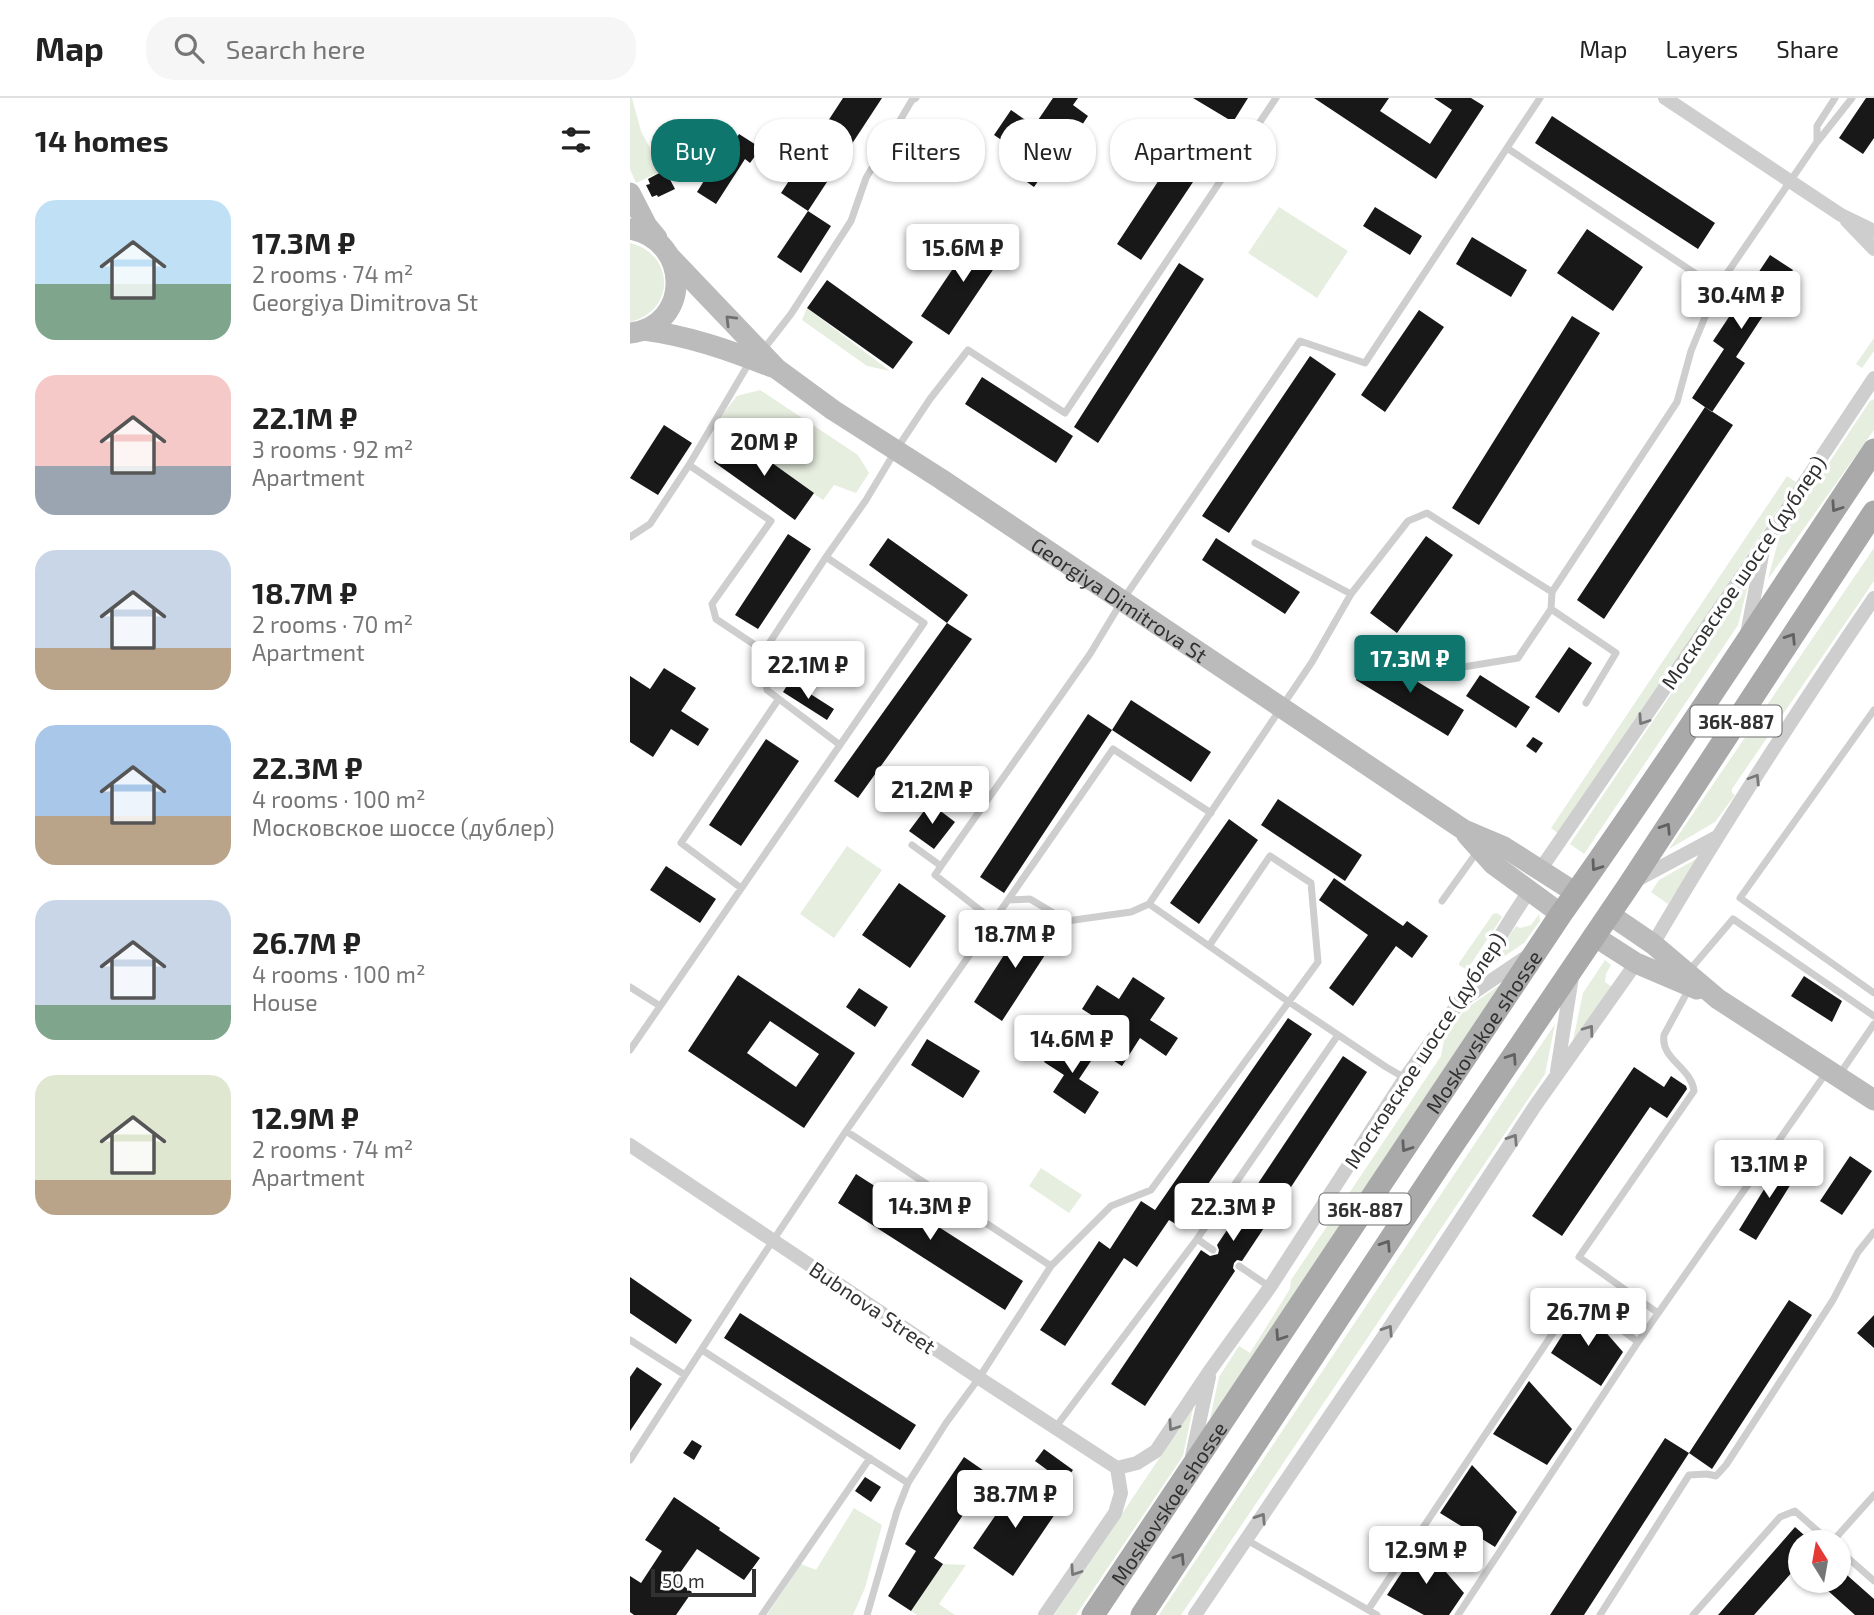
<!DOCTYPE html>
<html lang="en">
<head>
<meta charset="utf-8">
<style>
  :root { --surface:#fff; --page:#f6f6f6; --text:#222; --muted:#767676; --line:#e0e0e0; --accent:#0f766e }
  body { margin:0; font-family:"Exo 2",sans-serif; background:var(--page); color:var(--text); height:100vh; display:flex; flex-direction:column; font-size:26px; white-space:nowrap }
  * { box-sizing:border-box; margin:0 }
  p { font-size:23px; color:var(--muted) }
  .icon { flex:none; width:38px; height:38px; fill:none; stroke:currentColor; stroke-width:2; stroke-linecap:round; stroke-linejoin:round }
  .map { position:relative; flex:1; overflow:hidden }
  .panel { display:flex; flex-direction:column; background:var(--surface); width:630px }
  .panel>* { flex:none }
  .hud { position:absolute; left:21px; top:21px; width:665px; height:63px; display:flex; gap:14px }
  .needle { width:46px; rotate:349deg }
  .buttons { position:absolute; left:1158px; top:1432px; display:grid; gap:14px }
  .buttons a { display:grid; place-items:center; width:63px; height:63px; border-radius:50%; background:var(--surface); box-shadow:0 2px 5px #0004; font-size:35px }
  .scale { position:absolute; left:21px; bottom:18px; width:105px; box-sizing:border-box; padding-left:7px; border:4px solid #313131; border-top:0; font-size:19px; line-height:24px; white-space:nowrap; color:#313131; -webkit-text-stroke:5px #fff; paint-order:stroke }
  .price { position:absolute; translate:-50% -60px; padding:0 16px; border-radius:7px; background:#fff; color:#222; font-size:23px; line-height:46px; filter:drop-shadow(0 2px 4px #0008) }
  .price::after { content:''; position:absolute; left:50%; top:42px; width:21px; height:16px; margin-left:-10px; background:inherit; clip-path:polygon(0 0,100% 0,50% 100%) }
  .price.on { background:var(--accent); color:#fff }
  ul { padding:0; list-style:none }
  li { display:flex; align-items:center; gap:21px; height:175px; padding:0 35px }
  li span { display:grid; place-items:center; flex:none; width:196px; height:140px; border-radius:21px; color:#555 }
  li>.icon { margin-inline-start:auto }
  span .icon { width:84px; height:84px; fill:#fffc; stroke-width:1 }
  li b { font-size:30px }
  h2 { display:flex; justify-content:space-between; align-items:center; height:84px; padding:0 35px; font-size:30px }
  .pill { padding:0 24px; border-radius:28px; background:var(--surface); box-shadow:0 2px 5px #0004; font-size:24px; line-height:63px }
  .pill.on { background:var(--accent); color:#fff }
  header { display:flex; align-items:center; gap:42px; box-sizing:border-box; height:98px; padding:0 35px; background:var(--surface); border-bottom:2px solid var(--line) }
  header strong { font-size:33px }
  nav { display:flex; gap:38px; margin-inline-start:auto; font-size:24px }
  .search { width:490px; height:63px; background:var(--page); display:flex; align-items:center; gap:18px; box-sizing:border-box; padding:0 24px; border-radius:28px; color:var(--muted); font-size:26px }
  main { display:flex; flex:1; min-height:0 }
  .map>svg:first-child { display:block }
  .green { fill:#e6eedf }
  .building { fill:#181818; fill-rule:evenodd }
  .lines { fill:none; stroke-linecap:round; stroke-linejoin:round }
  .service { stroke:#cecece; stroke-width:7 }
  .minor { stroke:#cecece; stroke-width:14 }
  .secondary { stroke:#bbb; stroke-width:21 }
  .primary { stroke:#a9a9a9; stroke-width:23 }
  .oneway { stroke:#6f6f6f }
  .oneway2 { stroke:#616161 }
  .oneway3 { stroke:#787878 }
  .labels { text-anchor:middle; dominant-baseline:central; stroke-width:7; stroke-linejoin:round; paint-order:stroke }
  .shield { fill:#fff; stroke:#6f6f6f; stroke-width:2 }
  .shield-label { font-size:19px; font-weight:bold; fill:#313131 }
  .street-label { font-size:21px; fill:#313131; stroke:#fff }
</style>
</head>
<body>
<header>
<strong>Map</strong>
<div class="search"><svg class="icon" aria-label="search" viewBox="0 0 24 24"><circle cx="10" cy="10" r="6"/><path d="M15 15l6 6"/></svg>Search here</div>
<nav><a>Map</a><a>Layers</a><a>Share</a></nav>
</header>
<main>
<section class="panel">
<h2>14 homes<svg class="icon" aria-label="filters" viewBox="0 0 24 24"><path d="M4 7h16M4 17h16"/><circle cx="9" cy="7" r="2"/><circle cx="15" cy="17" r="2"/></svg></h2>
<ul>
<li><span style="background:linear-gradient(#bfe0f5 60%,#7fa58c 0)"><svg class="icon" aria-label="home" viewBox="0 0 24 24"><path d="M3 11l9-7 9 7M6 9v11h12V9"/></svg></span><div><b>17.3M ₽</b><p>2 rooms · 74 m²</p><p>Georgiya Dimitrova St</p></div></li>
<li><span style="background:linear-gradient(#f6c9c9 65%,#9aa5b1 0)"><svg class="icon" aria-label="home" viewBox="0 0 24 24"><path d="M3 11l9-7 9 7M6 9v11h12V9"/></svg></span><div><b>22.1M ₽</b><p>3 rooms · 92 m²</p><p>Apartment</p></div></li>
<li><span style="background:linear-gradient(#c9d6e8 70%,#b9a48a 0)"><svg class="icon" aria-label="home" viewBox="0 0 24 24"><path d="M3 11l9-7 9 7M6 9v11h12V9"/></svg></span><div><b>18.7M ₽</b><p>2 rooms · 70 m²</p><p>Apartment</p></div></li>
<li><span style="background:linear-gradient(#a9c7e8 65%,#b9a48a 0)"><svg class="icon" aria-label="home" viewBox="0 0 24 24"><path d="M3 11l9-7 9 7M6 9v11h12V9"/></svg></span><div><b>22.3M ₽</b><p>4 rooms · 100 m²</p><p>Московское шоссе (дублер)</p></div></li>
<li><span style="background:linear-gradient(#c9d6e8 75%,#7fa58c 0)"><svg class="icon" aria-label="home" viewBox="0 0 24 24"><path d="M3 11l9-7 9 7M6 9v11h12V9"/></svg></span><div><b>26.7M ₽</b><p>4 rooms · 100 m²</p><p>House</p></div></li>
<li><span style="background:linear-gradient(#dfe7d0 75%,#b9a48a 0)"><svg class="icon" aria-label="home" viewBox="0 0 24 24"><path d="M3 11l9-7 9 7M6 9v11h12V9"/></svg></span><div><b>12.9M ₽</b><p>2 rooms · 74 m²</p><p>Apartment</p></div></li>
</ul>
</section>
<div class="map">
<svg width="1244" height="1517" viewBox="0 0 1244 1517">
  <rect width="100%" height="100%" fill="#fff"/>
  <path class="green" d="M0 0H2L11 33 32 73 6 85 0 71Z
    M649 109 718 153 687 200 618 155Z
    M0 145C45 156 46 213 0 224Z
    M177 210 260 273 237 268 172 222Z
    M1244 240V253L1232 270 1226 266Z
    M130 292 228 357 239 375 226 395 204 387 193 402 84 327 107 298Z
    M1244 301V332L1138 481 1149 440 1240 303Z
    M1157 378 1166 384 929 736 921 730Z
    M1244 450V483L1102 691V695L1105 697 1085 724 1039 751Z
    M1120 479 1108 527 954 756 940 746Z
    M217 748 252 772 204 840 170 816Z
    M1068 760 1038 806 1021 794 1029 782Z
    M867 815 872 819 837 872 829 867V865L863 816Z
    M909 816 910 823 894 845 857 870 886 828 890 830 901 827Z
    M975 862 981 867 976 876 975 884 982 889 942 947 953 895Z
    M877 882 580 1321 589 1279 609 1248 620 1255 660 1191 661 1182 811 958 814 942 834 912Z
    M925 926 915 976 551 1517H529Z
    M411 1070 452 1097 439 1115 399 1088Z
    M563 1310 553 1358 446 1517H424Z
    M224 1410 252 1427 235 1490 223 1517H137L171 1466 186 1472Z
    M313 1466 336 1467 309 1506 325 1517H287L281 1513Z"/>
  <path class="building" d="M213 0H252L178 113 151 95Z
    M423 0H448L443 7 458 18 442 42 418 26 399 54 419 67 404 89 373 67 385 51 364 37 381 12 404 28Z
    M563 0H618L603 24Z
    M684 0H759L750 13 800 46 822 12 804 0H841L854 8 806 81Z
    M1236 0H1244V40L1233 56 1209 40Z
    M922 18 1085 125 1068 151 905 45Z
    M109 36 131 50 120 65 115 61 86 106 67 94 77 78 81 80Z
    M544 59 569 75 511 162 487 146Z
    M35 72 45 91 28 99 27 97 22 99 16 87 20 86 18 81Z
    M745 109 792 138 780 157 733 128Z
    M178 113 201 128 171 175 147 159Z
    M957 131 1013 169 983 213 927 175Z
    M347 135 375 154 319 237 291 218Z
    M842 139 897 172 881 199 826 166Z
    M1140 157 1163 172 1106 259 1115 265 1082 314 1062 300 1094 251 1083 243Z
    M549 165 574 181 468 345 444 329Z
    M197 182 283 244 263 271 177 210Z
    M789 212 814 229 755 314 731 297Z
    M942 218 970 235 849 427 822 410Z
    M680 258 706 276 599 435 572 418Z
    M352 279 443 338 426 365 335 306Z
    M1075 309 1103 327 974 521 947 502Z
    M34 327 62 345 28 397 0 380Z
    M103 337 184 395 165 422 84 364Z
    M158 436 181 451 128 531 105 517Z
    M796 438 823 457 767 535 740 515Z
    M258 440 338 497 317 525 239 467Z
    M586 440 670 494 655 516 572 462Z
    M317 525 342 541 228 700 204 683Z
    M174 549 187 558 179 570 166 561Z
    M939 549 962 565 929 615 905 599Z
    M742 556 834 612 818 638 726 582Z
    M34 570 66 590 51 613 79 631 68 648 41 631 23 659 0 644V578L20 591Z
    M850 577 900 609 886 630 836 598Z
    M160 583 204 611 197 622 153 594Z
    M501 602 581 654 561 684 482 632Z
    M458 616 482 632 374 795 350 779Z
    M903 639 913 645 906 655 896 648Z
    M136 641 169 663 111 748 79 727Z
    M648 701 732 757 715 783 631 727Z
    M300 705 325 724 304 751 279 733Z
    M599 721 628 742 569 826 540 805Z
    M36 768 86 801 70 825 20 792Z
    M704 780 773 828 777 823 798 838 782 860 766 848 723 908 699 890 738 837 689 802Z
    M269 785 316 818 280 870 232 837Z
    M397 821 426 840 372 923 344 904Z
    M108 877 225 955 174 1030 58 953ZM140 923 189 956 166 989 117 955Z
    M1174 878 1212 903 1202 924 1161 898Z
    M503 879 535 900 520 922 548 940 536 958 510 940 492 968 459 947 474 925 452 911 467 887 489 901Z
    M229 890 258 909 245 929 216 909Z
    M658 920 682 936 549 1128 539 1122 507 1169 494 1160 435 1248 410 1232 469 1143 480 1151 511 1103 525 1112Z
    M430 939 463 960 449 981 469 994 455 1016 423 994 434 977 414 964Z
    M297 941 350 973 333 1000 281 967Z
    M713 958 737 974 612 1163 607 1162 604 1165 603 1170 605 1173 515 1308 481 1286 571 1152 580 1158 588 1156 589 1152 587 1147Z
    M1004 969 1034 989 1041 978 1056 988 1057 991 1037 1020 1020 1009 932 1138 902 1118Z
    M1220 1058 1242 1073 1212 1117 1190 1103Z
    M1152 1062 1169 1073 1126 1142 1109 1132Z
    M226 1076 393 1183 375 1212 208 1105Z
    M0 1179 62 1222 46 1246 0 1215Z
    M1159 1202 1182 1217 1082 1371 1059 1355Z
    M950 1209 960 1216 993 1254 971 1288 921 1255Z
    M110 1215 286 1327 270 1352 94 1240Z
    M1244 1217V1250L1227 1235Z
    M7 1269 32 1286 0 1333V1279Z
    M899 1283 942 1331 917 1367 863 1336Z
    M1035 1340 1059 1355 954 1517H920Z
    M62 1342 72 1348 64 1362 53 1355Z
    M414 1351 443 1372 430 1390 416 1380 420 1374 405 1363Z
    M334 1359 360 1377 304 1460 313 1466 281 1513 258 1498 286 1453 275 1446Z
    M842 1367 887 1414 865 1449 810 1415Z
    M235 1379 251 1389 241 1404 225 1393Z
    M387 1386 427 1413 383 1478 343 1450Z
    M44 1399 90 1430 89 1432 130 1460 114 1482 67 1451 45 1482 62 1494 46 1517H4L0 1514V1478L11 1485 32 1453 15 1442Z
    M1165 1429 1182 1444H1171V1464L1124 1517H1088Z
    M791 1445 834 1495 819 1517H794L757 1497Z
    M1209 1470 1244 1501V1517H1225L1186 1482H1209Z"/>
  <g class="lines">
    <path class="service" d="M1188 43 1222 0
      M877 50 1087 190
      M133 252 161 216 221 123 236 80 282 2 286 0
      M59 367 141 423 82 506 86 521 134 553 137 592 210 647
      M0 439 20 426 59 367 119 265
      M625 445 721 496
      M921 511 986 555 956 605
      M780 548 815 572 888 560 921 511 922 494 1047 304 1061 253 1087 190 1187 44V28L1205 0
      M134 553 196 459 236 402 266 352 300 301 338 252 435 315 646 0
      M1244 612 1110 800 1244 895
      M282 747 311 768 305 777 364 823
      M311 768 460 556 492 503 670 243 735 265 910 0
      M111 790 51 745 148 602
      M378 802 483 651 581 715
      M812 803 847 754
      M519 806 682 564 721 496 778 423 797 415 922 494
      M1058 874 1103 821 1244 918
      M0 889 30 908
      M0 952 294 525 196 459
      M1209 977 1244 926
      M216 1033 421 1168
      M567 1141 583 1152
      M609 1168 640 1189
      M1028 1215 949 1159 1064 993C1062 970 1030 961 1034 937L1060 889
      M0 1242 55 1277
      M1008 1244 1196 975
      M72 1252 278 1385
      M425 1330 567 1141 708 937
      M0 1362 112 1189 216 1033 378 802 400 801 437 823 501 814 519 806 659 904 756 969 775 980
      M617 1442 747 1517
      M1202 1444 1244 1397
      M1209 1452 1244 1483
      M738 1512 947 1199 1008 1244 828 1517
      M132 1517 240 1360
      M237 1517 267 1413 278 1385 316 1325 349 1280 421 1168 481 1108 521 1092 688 864 681 785 640 758 579 848
      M970 1517 1059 1377 1077 1376 1086 1378 1096 1367 1203 1202 1228 1154 1244 1134
      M1063 1517 1150 1419 1165 1413 1200 1444"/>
    <path class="minor" d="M1035 0 1211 117 1244 133
      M1217 123 1244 151
      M1117 536 1133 452
      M910 772 1135 444 1244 280
      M1003 784 1087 739
      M1023 846C1092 728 1167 613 1244 500
      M834 901 899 857
      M927 973 942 879
      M0 1047 349 1280 487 1370
      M562 1358 579 1279
      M487 1370 507 1365 526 1353 581 1271 640 1189 775 980 830 903 884 816 899 793
      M415 1517 485 1415 491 1395 487 1370
      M565 1517 752 1241 905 1008 1006 865"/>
    <g class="secondary">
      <path d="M0 95 17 128 27 140"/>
      <path d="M0 131C61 142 62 228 0 235"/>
      <path id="s1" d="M42 161 147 271 203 312 311 381 834 732 874 749 946 795"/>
      <path d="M14 232C59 238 99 252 142 269"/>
      <path d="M837 737 863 766 931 816"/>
      <path d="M979 816 1023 846 1088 901 1244 1002"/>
      <path d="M964 838 1006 865 1067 891"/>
    </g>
    <g class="primary">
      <path id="s2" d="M463 1517 931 816C1039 664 1140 507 1244 352"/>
      <path d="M512 1517 816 1057 999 787 1244 414"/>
    </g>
  </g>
  <defs><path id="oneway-chevron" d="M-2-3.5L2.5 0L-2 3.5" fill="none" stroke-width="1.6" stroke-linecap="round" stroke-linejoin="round" transform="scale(1.75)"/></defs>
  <use class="oneway" href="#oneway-chevron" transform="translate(100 222) rotate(-135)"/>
  <g class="oneway2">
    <use href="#oneway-chevron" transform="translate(1206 409) rotate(124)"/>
    <use href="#oneway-chevron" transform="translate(1161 540) rotate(-57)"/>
    <use href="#oneway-chevron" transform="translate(1036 730) rotate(-57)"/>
    <use href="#oneway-chevron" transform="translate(966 768) rotate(125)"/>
    <use href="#oneway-chevron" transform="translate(882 960) rotate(-56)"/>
    <use href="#oneway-chevron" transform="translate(776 1049) rotate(124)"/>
    <use href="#oneway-chevron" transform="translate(756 1147) rotate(-57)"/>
    <use href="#oneway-chevron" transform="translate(650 1238) rotate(124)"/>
    <use href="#oneway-chevron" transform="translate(550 1460) rotate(-57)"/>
  </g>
  <g class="oneway3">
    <use href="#oneway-chevron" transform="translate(1013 622) rotate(124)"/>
    <use href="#oneway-chevron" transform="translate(1125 681) rotate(-58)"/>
    <use href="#oneway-chevron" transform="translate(959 932) rotate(-54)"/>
    <use href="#oneway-chevron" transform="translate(883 1041) rotate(-57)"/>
    <use href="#oneway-chevron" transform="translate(758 1232) rotate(-57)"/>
    <use href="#oneway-chevron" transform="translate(543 1328) rotate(124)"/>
    <use href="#oneway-chevron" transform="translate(631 1420) rotate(-57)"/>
    <use href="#oneway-chevron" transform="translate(445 1473) rotate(124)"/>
  </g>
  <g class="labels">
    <g class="shield">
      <rect x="1060.5" y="607.5" width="91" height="31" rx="5"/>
      <rect x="689.5" y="1095.5" width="91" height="31" rx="5"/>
    </g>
    <g class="shield-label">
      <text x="1106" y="623">36К-887</text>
      <text x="735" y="1111">36К-887</text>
    </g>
    <g class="street-label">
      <text transform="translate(1113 474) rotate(-56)">Московское шоссе (дублер)</text>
      <text stroke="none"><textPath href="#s1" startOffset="565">Georgiya Dimitrova St</textPath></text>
      <text stroke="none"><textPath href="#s2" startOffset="702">Moskovskoe shosse</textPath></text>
      <text transform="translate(794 952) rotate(-57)">Московское шоссе (дублер)</text>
      <text transform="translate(243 1209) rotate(34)">Bubnova Street</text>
      <text stroke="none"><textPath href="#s2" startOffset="135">Moskovskoe shosse</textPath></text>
    </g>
  </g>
</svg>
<div class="buttons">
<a><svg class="needle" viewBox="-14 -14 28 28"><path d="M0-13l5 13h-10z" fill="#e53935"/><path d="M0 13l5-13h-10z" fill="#767676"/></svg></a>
</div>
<div class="scale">50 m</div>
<b class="price" style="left:333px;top:186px">15.6M ₽</b>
<b class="price" style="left:1111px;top:233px">30.4M ₽</b>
<b class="price" style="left:134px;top:380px">20M ₽</b>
<b class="price on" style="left:780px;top:597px">17.3M ₽</b>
<b class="price" style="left:178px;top:603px">22.1M ₽</b>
<b class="price" style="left:302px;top:728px">21.2M ₽</b>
<b class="price" style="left:385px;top:872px">18.7M ₽</b>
<b class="price" style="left:442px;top:977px">14.6M ₽</b>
<b class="price" style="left:1139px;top:1102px">13.1M ₽</b>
<b class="price" style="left:300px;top:1144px">14.3M ₽</b>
<b class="price" style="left:603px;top:1145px">22.3M ₽</b>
<b class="price" style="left:958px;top:1250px">26.7M ₽</b>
<b class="price" style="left:385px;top:1432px">38.7M ₽</b>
<b class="price" style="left:796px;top:1488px">12.9M ₽</b>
<div class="hud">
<a class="pill on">Buy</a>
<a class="pill">Rent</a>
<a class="pill">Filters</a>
<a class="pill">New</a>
<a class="pill">Apartment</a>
</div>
</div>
</main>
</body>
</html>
